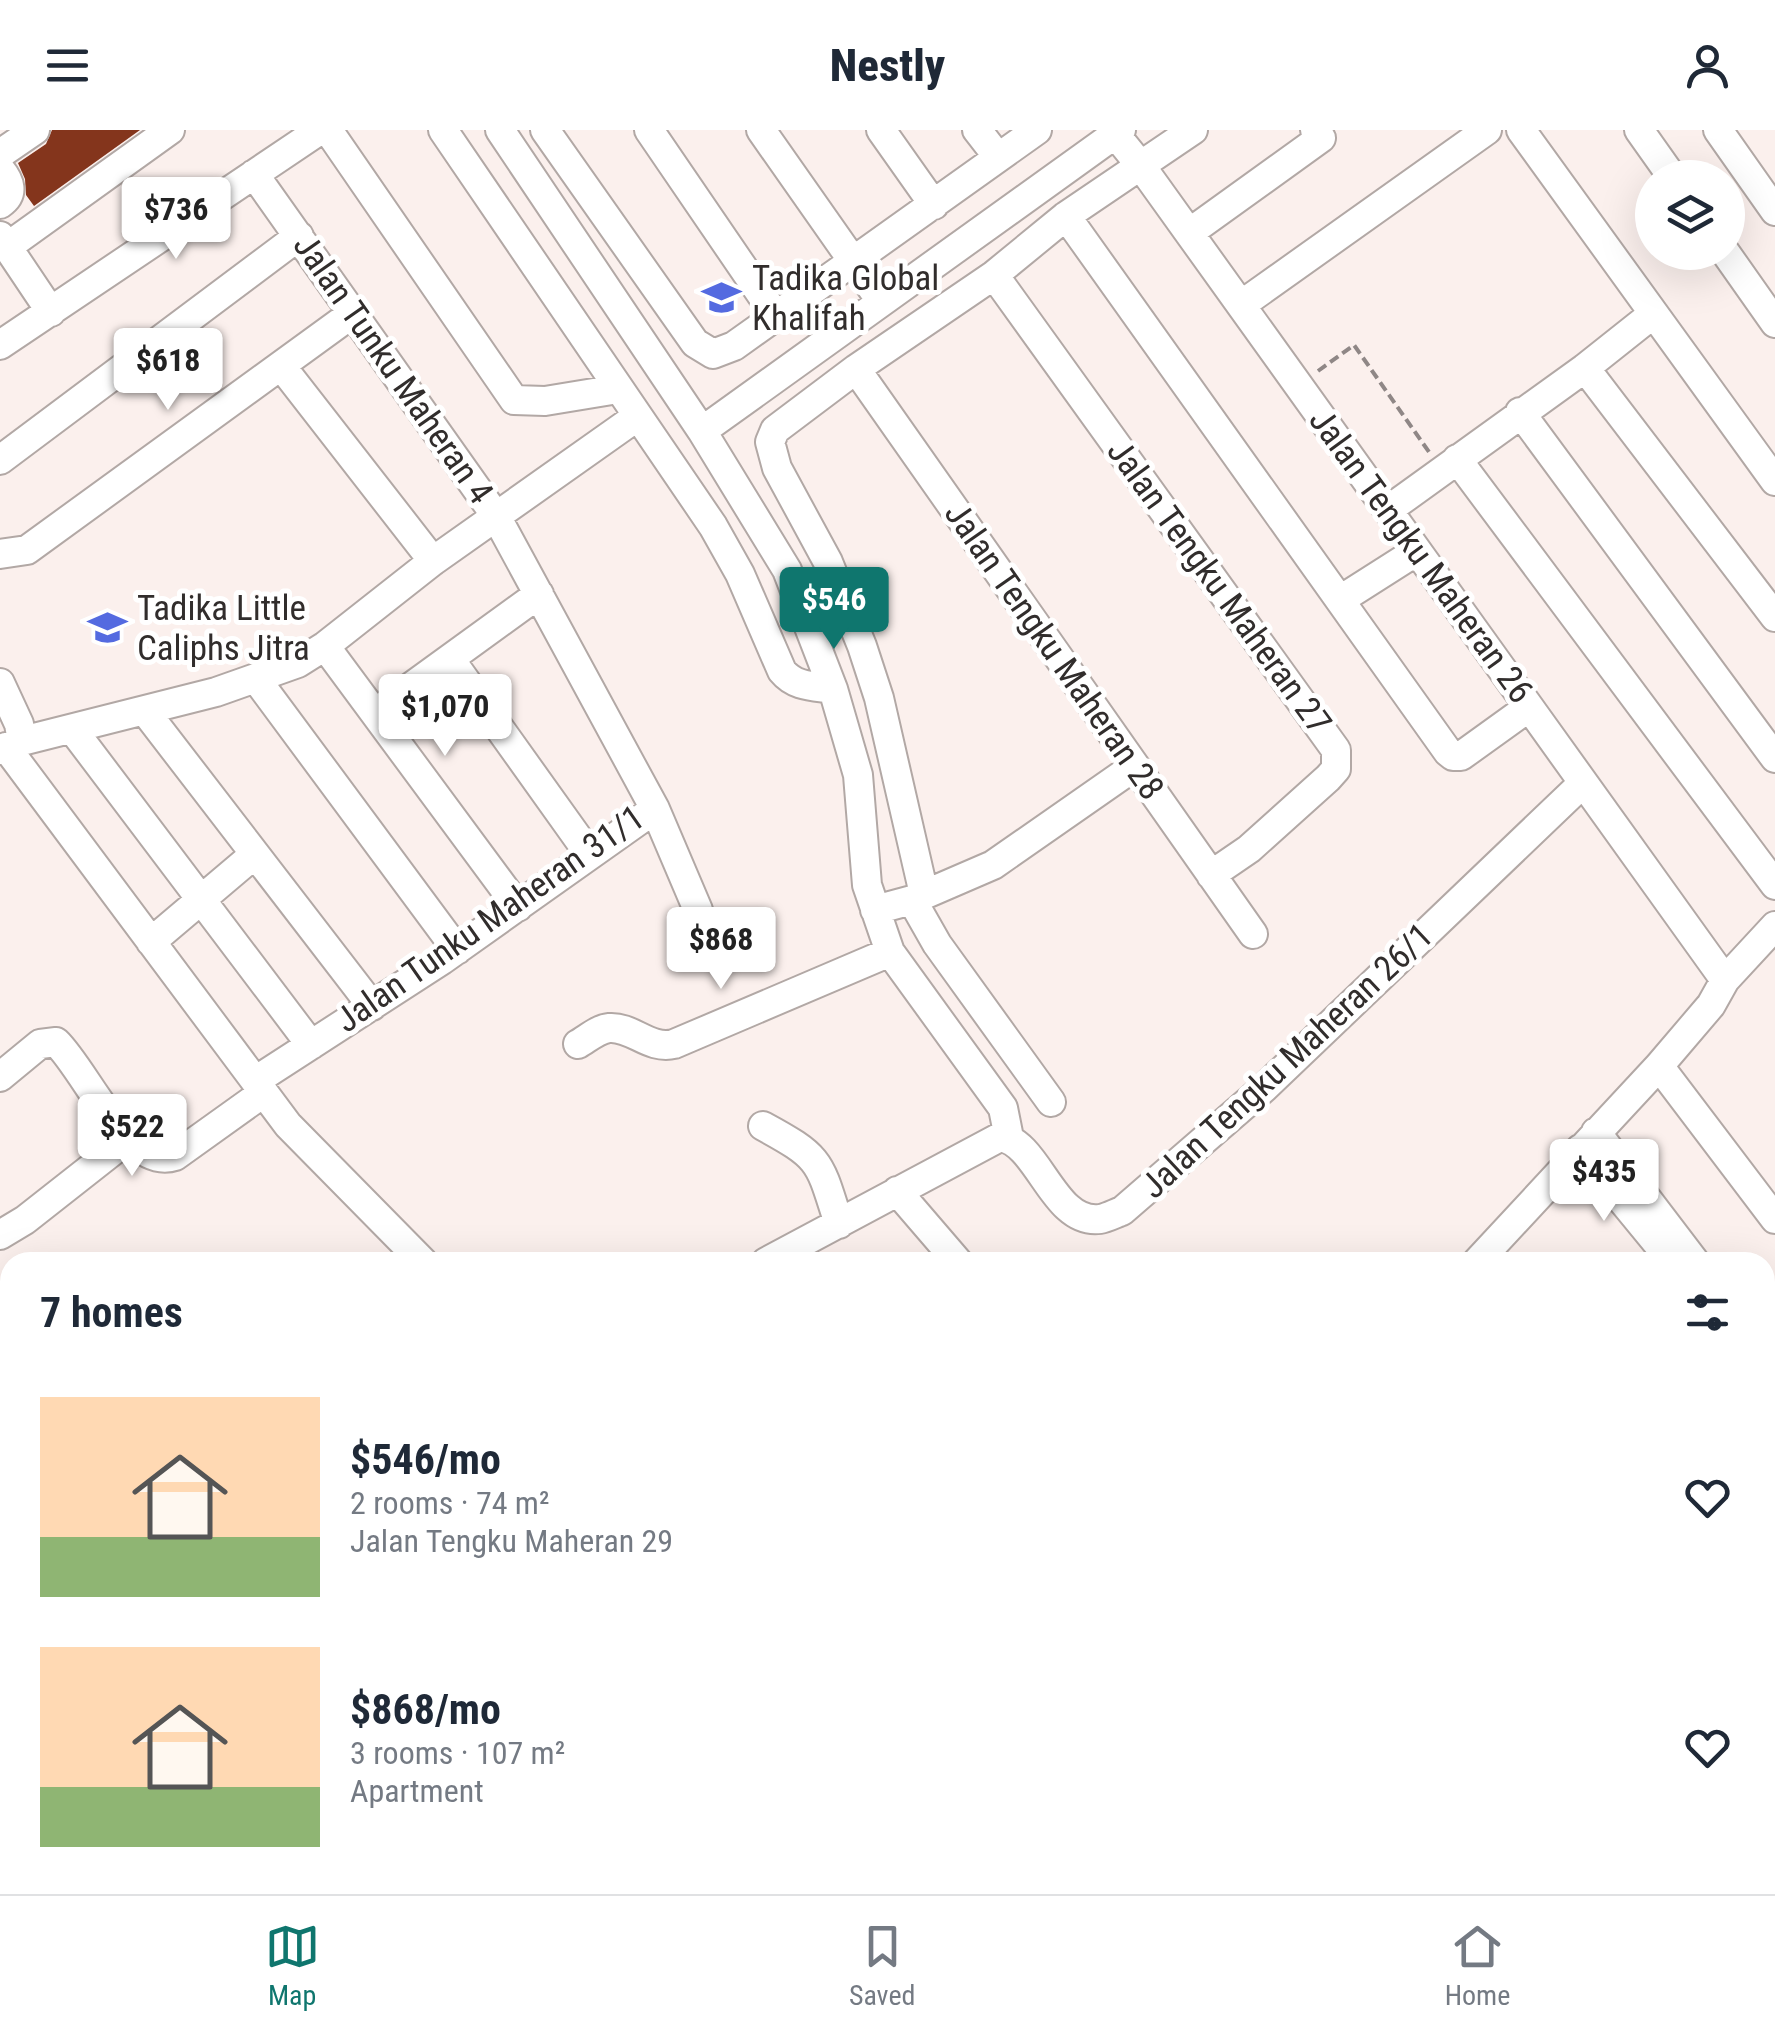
<!DOCTYPE html>
<html lang="en">
<head>
<meta charset="utf-8">
<style>
  :root { --surface:#fff; --page:#f2f2f3; --text:#1f2937; --muted:#747a83; --line:#e0e1e3; --accent:#0f766e }
  body { margin:0; font-family:"Roboto Condensed",sans-serif; background:var(--page); color:var(--text); height:100vh; display:flex; flex-direction:column; font-size:38px; white-space:nowrap }
  * { box-sizing:border-box; margin:0 }
  p { font-size:32px; color:var(--muted) }
  .icon { flex:none; width:55px; height:55px; fill:none; stroke:currentColor; stroke-width:2; stroke-linecap:round; stroke-linejoin:round }
  .map { position:relative; flex:1; overflow:hidden }
  .side { position:absolute; left:0px; top:1122px; width:1775px; height:642px; display:flex; flex-direction:column; background:var(--surface); border-radius:30px 30px 0 0; box-shadow:0 10px 40px #0002 }
  .side>* { flex:none }
  .buttons { position:absolute; left:1635px; top:30px; display:grid; gap:20px }
  .buttons a { display:grid; place-items:center; width:110px; height:110px; border-radius:50%; background:var(--surface); box-shadow:0 10px 40px #0002; font-size:50px }
  .price { position:absolute; translate:-50% -85px; padding:0 22px; border-radius:10px; background:#fff; color:#222; font-size:32px; line-height:65px; filter:drop-shadow(0 2px 5px #0008) }
  .price::after { content:''; position:absolute; left:50%; top:60px; width:30px; height:22px; margin-left:-15px; background:inherit; clip-path:polygon(0 0,100% 0,50% 100%) }
  .price.selected { background:var(--accent); color:#fff }
  ul { padding:0; list-style:none }
  li { display:flex; align-items:center; gap:30px; height:250px; padding:0 40px }
  li span { display:grid; place-items:center; flex:none; width:280px; height:200px; border-radius:0px; color:#555 }
  li>.icon { margin-inline-start:auto }
  span .icon { width:120px; height:120px; fill:#fffc; stroke-width:1 }
  li b { font-size:42px }
  h2 { display:flex; justify-content:space-between; align-items:center; height:120px; padding:0 40px; font-size:42px }
  header { display:flex; justify-content:space-between; align-items:center; height:130px; padding:0 40px; background:var(--surface); font-size:45px; font-weight:800 }
  .menu { display:flex; justify-content:space-around; align-items:center; height:140px; border-top:2px solid var(--line); background:var(--surface); font-size:28px; color:var(--muted) }
  .menu a { display:grid; justify-items:center; gap:5px }
  .menu .selected { color:var(--accent) }
  .map>svg:first-child { display:block }
  .building { fill:#84351c }
  .lines { fill:none; stroke-linecap:round; stroke-linejoin:round }
  .minor-casing { stroke:#b2a8a5; stroke-width:32 }
  .path { stroke:#8f8786; stroke-width:4; stroke-dasharray:10 5; stroke-linecap:butt }
  .minor { stroke:#fff; stroke-width:28 }
  .labels { text-anchor:middle; dominant-baseline:central; stroke-width:10; stroke-linejoin:round; paint-order:stroke }
  .poi-label { font-size:35px; fill:#312d2c; stroke:#fff; text-anchor:start }
  .street-label { font-size:35px; fill:#312d2c; stroke:#fff }
</style>
</head>
<body>
<header><svg class="icon" aria-label="menu" viewBox="0 0 24 24"><path d="M4 6h16M4 12h16M4 18h16"/></svg>Nestly<svg class="icon" aria-label="person" viewBox="0 0 24 24"><circle cx="12" cy="8" r="4"/><path d="M4 21q1-7 8-7t8 7"/></svg></header>
<div class="map">
<svg width="1775" height="1764" viewBox="0 0 1775 1764">
  <rect width="100%" height="100%" fill="#fbf0ed"/>
  <path class="building" d="M52 0H140L34 76 26 65 25 49 18 33 46 14Z"/>
  <g class="lines">
    <defs>
      <path id="minor" d="M328 0 514 270 545 271 618 259
        M443 0 713 396 740 444 782 541C795 557 813 556 833 559
        M500 0 702 301 787 440 833 559 858 645 867 755 890 822 1003 978 1009 1008
        M545 0 695 213 713 224 734 216 1037 0
        M649 0 776 186
        M761 0 881 171
        M881 0 934 75
        M977 0 998 27
        M1521 0 1775 351
        M1639 0 1673 48
        M1718 0 1775 81
        M1115 4 1141 36 1725 850
        M0 24 35 0
        M0 39C10 51 15 64 0 74
        M254 44 496 386 655 679 698 780
        M1066 86 1448 622 1453 626H1461L1529 577
        M1189 103 1321 8 1315 0
        M0 106 51 182
        M7 117 170 0
        M1725 122 1775 193
        M994 145 1336 620V639L1328 648 1249 719 1211 745
        M1241 175 1487 0
        M0 215 320 0
        M282 237 433 431
        M1585 238 1775 487
        M856 239 1253 804
        M1520 282 1775 628
        M702 301 1121 0
        M1457 329 1775 755
        M0 330 299 106
        M1388 380 1585 238 1653 184
        M0 424 27 420 353 183
        M1340 470 1417 421
        M325 516 518 777
        M450 529 590 725
        M257 550 457 820
        M0 553 19 594 22 611
        M145 581 372 876
        M375 583 539 464
        M73 600 311 915
        M6 617 288 995 423 1132
        M0 620 22 611 216 562 298 533 325 516 433 431 638 286
        M924 764 879 568 862 516 828 432 777 338 770 312 775 300 856 239 994 145 1066 86 1193 0
        M912 770 937 814 1051 972
        M875 780 912 770 993 735 1135 636
        M151 812 255 724
        M578 914C587 909 598 899 609 898 632 896 649 920 674 914L890 822
        M1659 936 1775 1089
        M0 947 40 914 56 912C86 940 128 1042 175 1026L263 963
        M255 951 442 830 655 679
        M763 996C822 1028 819 1031 839 1094
        M1596 1002 1695 1132
        M1580 1019 1658 1114
        M897 1061 958 1132
        M0 1105 25 1090 128 1009
        M766 1132 1000 1007C1039 1012 1053 1095 1100 1089 1107 1088 1116 1083 1122 1081L1264 958 1583 653
        M1477 1132 1659 936 1711 875 1725 850 1775 796
        M1765 1225 1775 1239
        M0 1683 10 1684
        M897 1764 906 1755
        M1109 1764 1117 1755"/>
    </defs>
    <use href="#minor" class="minor-casing"/>
    <path class="path" d="M1318 241 1354 215 1429 322
      M136 1755 145 1764"/>
    <use href="#minor" class="minor"/>
  </g>
  <defs>
    <symbol id="school-bare" viewBox="-9 -9 18 18"><path d="M0-5L7-2L0 1L-7-2ZM-4 1L0 2.5L4 1V4Q0 6-4 4Z" fill="#546ae0" stroke="#fff" stroke-width="2.5" paint-order="stroke"/></symbol>
  </defs>
  <g fill-rule="evenodd">
    <use href="#school-bare" x="694" y="140" width="55" height="55"/>
    <use href="#school-bare" x="80" y="470" width="55" height="55"/>
  </g>
  <g class="labels">
    <g class="poi-label">
      <text x="752" y="148">Tadika Global<tspan x="752" dy="40">Khalifah</tspan></text>
      <text x="137" y="478">Tadika Little<tspan x="137" dy="40">Caliphs Jitra</tspan></text>
    </g>
    <g class="street-label">
      <text transform="translate(393 239) rotate(55)">Jalan Tunku Maheran 4</text>
      <text transform="translate(1421 426) rotate(54)">Jalan Tengku Maheran 26</text>
      <text transform="translate(1219 457) rotate(54)">Jalan Tengku Maheran 27</text>
      <text transform="translate(1054 521) rotate(55)">Jalan Tengku Maheran 28</text>
      <text transform="translate(490 789) rotate(-35)">Jalan Tunku Maheran 31/1</text>
      <text transform="translate(1287 931) rotate(-43)">Jalan Tengku Maheran 26/1</text>
    </g>
  </g>
</svg>
<div class="buttons">
<a><svg class="icon" aria-label="layers" viewBox="0 0 24 24"><path d="M12 4l9 5-9 5-9-5zM3 14l9 5 9-5"/></svg></a>
</div>
<b class="price" style="left:176px;top:132px">$736</b>
<b class="price" style="left:168px;top:283px">$618</b>
<b class="price selected" style="left:834px;top:522px">$546</b>
<b class="price" style="left:445px;top:629px">$1,070</b>
<b class="price" style="left:721px;top:862px">$868</b>
<b class="price" style="left:132px;top:1049px">$522</b>
<b class="price" style="left:1604px;top:1094px">$435</b>
<section class="side">
<h2>7 homes<svg class="icon" aria-label="filters" viewBox="0 0 24 24"><path d="M4 7h16M4 17h16"/><circle cx="9" cy="7" r="2"/><circle cx="15" cy="17" r="2"/></svg></h2>
<ul>
<li><span style="background:linear-gradient(#ffd9b3 70%,#8fb573 0)"><svg class="icon" aria-label="home" viewBox="0 0 24 24"><path d="M3 11l9-7 9 7M6 9v11h12V9"/></svg></span><div><b>$546/mo</b><p>2 rooms · 74 m²</p><p>Jalan Tengku Maheran 29</p></div><svg class="icon" aria-label="heart" viewBox="0 0 24 24"><path d="M12 20l-8-8c-3-5 5-10 8-4 3-6 11-1 8 4z"/></svg></li>
<li><span style="background:linear-gradient(#ffd9b3 70%,#8fb573 0)"><svg class="icon" aria-label="home" viewBox="0 0 24 24"><path d="M3 11l9-7 9 7M6 9v11h12V9"/></svg></span><div><b>$868/mo</b><p>3 rooms · 107 m²</p><p>Apartment</p></div><svg class="icon" aria-label="heart" viewBox="0 0 24 24"><path d="M12 20l-8-8c-3-5 5-10 8-4 3-6 11-1 8 4z"/></svg></li>
</ul>
</section>
</div>
<nav class="menu">
<a class="selected"><svg class="icon" aria-label="map" viewBox="0 0 24 24"><path d="M3 6l6-2 6 2 6-2v14l-6 2-6-2-6 2zM9 4v14M15 6v14"/></svg>Map</a>
<a><svg class="icon" aria-label="saved" viewBox="0 0 24 24"><path d="M7 4h10v16l-5-4-5 4z"/></svg>Saved</a>
<a><svg class="icon" aria-label="home" viewBox="0 0 24 24"><path d="M3 11l9-7 9 7M6 9v11h12V9"/></svg>Home</a>
</nav>
</body>
</html>
